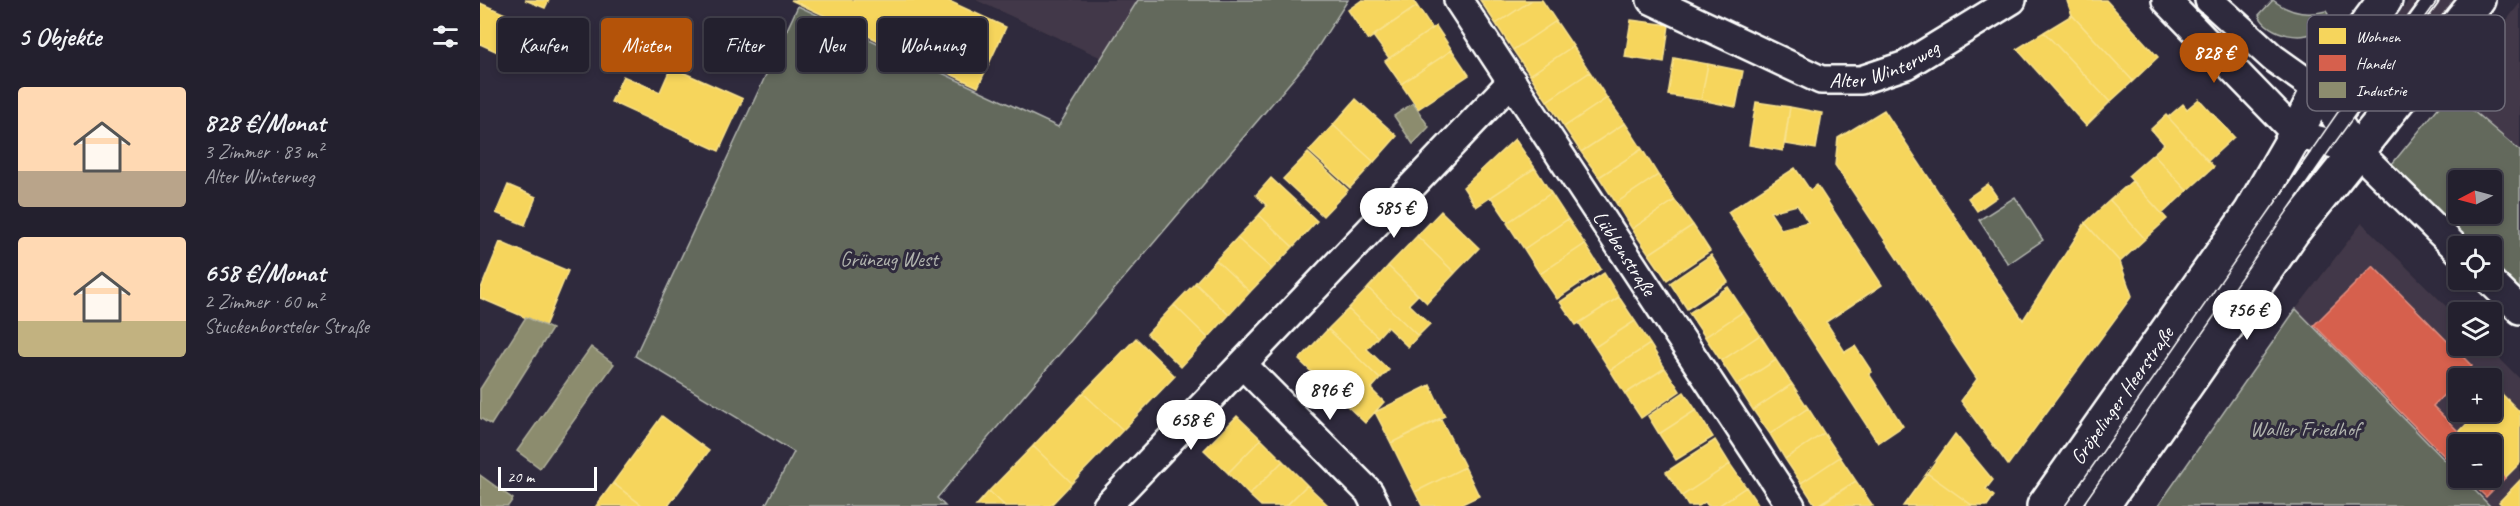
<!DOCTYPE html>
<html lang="de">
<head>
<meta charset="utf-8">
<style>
  :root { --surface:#23202e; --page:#2f2d3a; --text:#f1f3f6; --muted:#a3a3aa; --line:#403e4a; --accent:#b45309 }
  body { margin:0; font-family:Caveat,sans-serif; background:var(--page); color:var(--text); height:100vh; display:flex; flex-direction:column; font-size:22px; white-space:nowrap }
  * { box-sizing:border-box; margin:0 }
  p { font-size:20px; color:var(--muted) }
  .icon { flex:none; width:33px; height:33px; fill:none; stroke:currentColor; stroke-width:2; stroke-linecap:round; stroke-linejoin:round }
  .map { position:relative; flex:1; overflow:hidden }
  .details { display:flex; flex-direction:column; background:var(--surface); width:480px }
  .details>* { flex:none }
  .hud { position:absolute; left:18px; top:18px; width:570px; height:54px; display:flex; gap:12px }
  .needle { width:39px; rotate:264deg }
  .tools { position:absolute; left:1968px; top:170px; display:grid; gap:12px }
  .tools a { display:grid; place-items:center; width:54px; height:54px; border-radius:6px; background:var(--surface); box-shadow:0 3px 9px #0003,0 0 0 2px var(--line); font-size:30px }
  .scale { position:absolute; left:18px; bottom:15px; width:99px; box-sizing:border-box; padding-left:6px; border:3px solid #fff; border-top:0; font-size:16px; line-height:21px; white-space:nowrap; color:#fff; -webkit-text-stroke:4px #2f2a3d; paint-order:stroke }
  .price { position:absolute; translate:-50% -51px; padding:0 14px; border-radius:21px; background:#fff; color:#222; font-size:20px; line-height:39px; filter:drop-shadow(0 2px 3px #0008) }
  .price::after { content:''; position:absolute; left:50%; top:36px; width:18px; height:14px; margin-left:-9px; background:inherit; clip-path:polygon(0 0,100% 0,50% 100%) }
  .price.selected { background:var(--accent); color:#fff }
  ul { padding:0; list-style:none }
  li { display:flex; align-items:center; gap:18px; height:150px; padding:0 18px }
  li span { display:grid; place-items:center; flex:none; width:168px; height:120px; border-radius:6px; color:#555 }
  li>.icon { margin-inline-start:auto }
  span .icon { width:72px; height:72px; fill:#fffc; stroke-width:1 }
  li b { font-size:26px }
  h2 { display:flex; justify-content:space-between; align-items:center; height:72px; padding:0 18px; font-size:26px }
  .chip { padding:0 21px; border-radius:6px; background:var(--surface); box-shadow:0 3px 9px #0003,0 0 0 2px var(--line); font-size:21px; line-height:54px }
  .chip.selected { background:var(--accent); color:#fff }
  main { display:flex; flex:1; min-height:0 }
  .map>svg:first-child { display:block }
  .built { fill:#433948; fill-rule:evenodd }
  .green { fill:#63695c; stroke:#b1b4ae; stroke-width:1.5; fill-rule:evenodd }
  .homes { fill:#f6d55c; stroke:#f9e28d; stroke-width:1.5; fill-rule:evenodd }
  .shops { fill:#d6604d; stroke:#e29082; stroke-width:1.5 }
  .industry { fill:#8c8c6e; stroke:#aeae9a; stroke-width:1.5 }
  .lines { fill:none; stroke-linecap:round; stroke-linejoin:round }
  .service-casing { stroke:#fff; stroke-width:18 }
  .minor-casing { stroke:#fff; stroke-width:32 }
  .secondary-casing { stroke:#fff; stroke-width:38 }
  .service { stroke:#2f2a3d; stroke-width:14 }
  .minor { stroke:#2f2a3d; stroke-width:27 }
  .secondary { stroke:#2f2a3d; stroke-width:33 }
  .tram { stroke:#fff; stroke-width:1.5 }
  .labels { text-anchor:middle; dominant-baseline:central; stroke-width:6; stroke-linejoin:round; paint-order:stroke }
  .street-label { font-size:21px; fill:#fff; stroke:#2f2a3d }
  .park-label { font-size:21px; fill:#b1b4ae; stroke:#2f2a3d }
  .key { fill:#2f2a3d; stroke:#6d6a77; stroke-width:1.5 }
  .key-label { font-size:16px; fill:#fff }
</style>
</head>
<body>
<main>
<section class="details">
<h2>5 Objekte<svg class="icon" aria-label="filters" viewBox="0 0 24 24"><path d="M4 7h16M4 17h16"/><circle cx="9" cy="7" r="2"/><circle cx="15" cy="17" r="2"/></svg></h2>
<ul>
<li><span style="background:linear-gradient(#ffd9b3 70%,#b9a48a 0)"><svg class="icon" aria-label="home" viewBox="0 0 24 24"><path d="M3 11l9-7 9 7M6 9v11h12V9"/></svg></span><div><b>828 €/Monat</b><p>3 Zimmer · 83 m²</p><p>Alter Winterweg</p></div></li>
<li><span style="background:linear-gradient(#ffd9b3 70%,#c2b280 0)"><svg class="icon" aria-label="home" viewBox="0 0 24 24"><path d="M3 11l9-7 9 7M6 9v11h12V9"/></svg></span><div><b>658 €/Monat</b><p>2 Zimmer · 60 m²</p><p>Stuckenborsteler Straße</p></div></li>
</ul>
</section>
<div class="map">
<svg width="2040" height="506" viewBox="0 0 2040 506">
  <rect width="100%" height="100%" fill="#2f2a3d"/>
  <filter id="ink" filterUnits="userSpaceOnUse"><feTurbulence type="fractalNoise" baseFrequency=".0167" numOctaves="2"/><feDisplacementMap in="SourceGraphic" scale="12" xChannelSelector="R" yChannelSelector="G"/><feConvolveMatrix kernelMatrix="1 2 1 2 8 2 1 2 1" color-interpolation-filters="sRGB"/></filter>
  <g filter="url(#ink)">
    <path class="built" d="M496 0H658L622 58Z
      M1929 0H1985L1892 110 1863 95Z
      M2040 3V150L1971 92Z
      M1882 223 1978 318V345H2006L2040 379V506H2010L1981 477H2012V444H1978V474L1816 309ZM1978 378H2012V411H1978Z"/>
    <path class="green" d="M658 0H868L830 59 457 498 465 506H285L314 452 155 356 318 6 578 127Z
      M1793 0C1809 13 1827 16 1846 11L1848 14C1846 18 1844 24 1842 27 1827 44 1787 35 1779 15Z
      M1971 92 2040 151V301L2012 271V246H1989L1912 164ZM1978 180H2012V213H1978Z
      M1535 197 1563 240 1528 264 1499 220Z
      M1816 309 2010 506H1678Z"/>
    <path class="homes" d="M45 0H69L65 8Z
      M311 0H467L526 27 498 87Z
      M882 0H933L937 6 888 40 868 10Z
      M1000 0H1052L1016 24Z
      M1052 0H1062L1076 21 1033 50 1016 24Z
      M1589 0H1626L1678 57 1653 81 1592 15 1587 1Z
      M0 3 37 19 22 54 0 44Z
      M937 6 952 29 909 58 893 36Z
      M1592 15 1653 81 1630 102 1564 32Z
      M1151 20 1189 25 1184 63 1145 57Z
      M1076 21 1093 46 1050 75 1033 50Z
      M956 26 972 50 921 84 905 61Z
      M1564 32 1630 102 1606 126 1537 49Z
      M1093 46 1110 72 1067 101 1050 75Z
      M972 50 989 75 938 109 921 84Z
      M1194 58 1228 64 1221 100 1188 95Z
      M1228 64 1263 71 1256 107 1221 100Z
      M191 67 263 99 239 151 131 102 143 76 180 92Z
      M1110 72 1127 98 1084 127 1067 101Z
      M1127 98 1145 123 1101 152 1084 127Z
      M876 99 917 136 894 162 853 125Z
      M1719 99 1754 137 1728 161 1688 117 1703 104 1707 109Z
      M1276 102 1310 107 1303 151 1269 145Z
      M1310 107 1342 113 1336 149 1305 144Z
      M1404 110 1543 320 1605 223 1640 262 1652 296 1528 465 1481 401 1497 379 1355 165 1358 138Z
      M1686 115 1734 167 1707 191 1673 154 1684 144 1671 129Z
      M1145 123 1162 149 1119 177 1101 152Z
      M853 125 894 162 870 188 829 151Z
      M1035 139 1055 168 996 207 983 187Z
      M1162 149 1178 175 1136 203 1119 177Z
      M828 153 868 190 843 216 803 179Z
      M1673 154 1707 191 1682 214 1648 176Z
      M1055 168 1071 193 1028 222 1011 197Z
      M1315 168 1330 190 1337 185 1402 285 1346 322 1365 352 1375 346 1392 372 1389 374 1423 426 1398 443 1248 212ZM1317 205 1328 222 1301 229 1290 212Z
      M1178 175 1195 200 1152 229 1136 203Z
      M791 178 837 221 813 247 779 215 787 206 776 195Z
      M1652 181 1687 219 1665 239 1630 200Z
      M1508 184 1517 197 1497 211 1488 198Z
      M28 185 56 197 45 225 16 213Z
      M1071 193 1088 219 1044 249 1027 223Z
      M1195 200 1213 225 1169 254 1152 229Z
      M1630 200 1665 239 1640 262 1605 223Z
      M961 211 999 248 975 273 937 236Z
      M779 215 813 247 792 269 757 238Z
      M1088 219 1105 244 1060 274 1044 249Z
      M1213 225 1230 251 1187 280 1169 254Z
      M937 236 975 273 947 303 908 266Z
      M757 238 792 269 770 292 736 260Z
      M20 242 88 271 65 326 0 298V291Z
      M1105 244 1121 269 1077 299 1060 274Z
      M1231 255 1248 282 1207 309 1190 283Z
      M736 260 770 292 749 315 715 283Z
      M908 266 938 295 929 304 950 324 938 336 888 288Z
      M1124 273 1139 297 1096 325 1080 302Z
      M715 283 749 315 728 338 694 305Z
      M1248 287 1264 311 1225 337 1209 313Z
      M888 288 938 336 928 347 907 327 898 337 868 309Z
      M1139 297 1155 321 1115 347 1099 323Z
      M694 305 728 338 701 367 667 334Z
      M868 309 898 337 887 349 909 370 900 379 848 329Z
      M1264 311 1280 335 1241 361 1225 337Z
      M1155 321 1170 344 1130 370 1115 347Z
      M848 329 900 379 891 389 904 402 885 423 819 360Z
      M1280 335 1296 360 1257 385 1241 361Z
      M656 338 695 376 643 430 603 393Z
      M1170 344 1185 368 1145 394 1130 370Z
      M1296 360 1312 384 1273 410 1257 385Z
      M1185 368 1200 391 1161 418 1145 394Z
      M1312 384 1328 408 1290 434 1273 410Z
      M950 385 965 416 911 443 895 412Z
      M2019 391 2040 412V463L2025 478 2012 465V444H1991L1979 432 1999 411H2012V399Z
      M1204 392 1216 410 1179 434 1168 416Z
      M603 393 643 430 592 483 553 446Z
      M1328 408 1344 433 1305 459 1290 434Z
      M1216 410 1233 437 1196 460 1179 434Z
      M182 416 229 451 188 506H163L133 483Z
      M757 416 781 439 748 473 724 450Z
      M961 419 985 467 935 492 911 443Z
      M1344 433 1360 457 1321 483 1305 459Z
      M1475 434 1513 480 1506 489 1514 496 1507 506H1493L1447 473Z
      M781 439 803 461 769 495 748 473Z
      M1235 440 1250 464 1202 496 1186 472Z
      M553 446 592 483 570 506H525L509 491Z
      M1360 457 1376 481 1336 506 1321 483Z
      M803 461 827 485 806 506H781L769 495Z
      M1250 464 1266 487 1238 506H1228L1225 502 1219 506H1208L1202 496Z
      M985 467 999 496 978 506H942L935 492Z
      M1447 473 1493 506H1423Z
      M2040 480V506H2023L2019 502Z
      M1376 481 1393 506H1339Z
      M133 483 163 506H116Z
      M827 485 849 506H806Z
      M1266 487 1279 506H1238Z
      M509 491 525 506H496Z"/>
    <path class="shops" d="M1893 266 1992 366 1953 406 1991 444H1978V470L1834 325Z
      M2012 465 2025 478 2006 497 1985 477H2012Z"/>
    <path class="industry" d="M933 103 949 127 933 144 914 116Z
      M46 317 72 329 11 425 0 418V389Z
      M111 347 134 364 60 468 37 451Z
      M0 475 33 499 28 506H0Z"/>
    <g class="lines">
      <defs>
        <path id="service" d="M1593 506 1847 142 1951 0"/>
        <g id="minor">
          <path id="s1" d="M978 0 1311 506"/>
          <path id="s2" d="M1171 0 1341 80H1381L1426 65 1532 0"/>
          <path d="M1686 0 1816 134 1876 150"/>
          <path d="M1729 0 1793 58 1838 90 1876 150 1978 250"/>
          <path d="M2008 279 2040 310"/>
          <path d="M763 365 889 492 896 506"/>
          <path d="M627 506 1032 81"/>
        </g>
        <g id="secondary">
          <path id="s3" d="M1564 506 1771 212 1816 134 1838 90 1905 0"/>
          <path d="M1622 506 1813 231 1998 0"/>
        </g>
      </defs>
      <use href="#service" class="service-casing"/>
      <use href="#minor" class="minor-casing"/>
      <use href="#secondary" class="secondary-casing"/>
      <use href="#service" class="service"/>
      <use href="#minor" class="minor"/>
      <use href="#secondary" class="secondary"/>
      <path class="tram" d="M1585 506 1865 102 1940 0
        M1602 506 1854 144 1958 0"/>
    </g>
  </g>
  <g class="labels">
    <g class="street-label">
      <text stroke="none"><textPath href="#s2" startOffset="254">Alter Winterweg</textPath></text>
      <text stroke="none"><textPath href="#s1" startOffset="303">Lübbenstraße</textPath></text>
      <text stroke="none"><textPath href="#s3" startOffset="135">Gröpelinger Heerstraße</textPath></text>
    </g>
    <g class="park-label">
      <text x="409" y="259">Grünzug West</text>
      <text x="1825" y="429">Waller Friedhof</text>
    </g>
  </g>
  <rect x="1827" y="15" width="198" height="96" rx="9" class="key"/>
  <rect x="1839" y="28" width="27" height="16" fill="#f6d55c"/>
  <rect x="1839" y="55" width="27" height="16" fill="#d6604d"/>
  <rect x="1839" y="82" width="27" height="16" fill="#8c8c6e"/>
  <g class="key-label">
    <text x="1876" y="42">Wohnen</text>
    <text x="1876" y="69">Handel</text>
    <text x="1876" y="96">Industrie</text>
  </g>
</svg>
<div class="tools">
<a><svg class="needle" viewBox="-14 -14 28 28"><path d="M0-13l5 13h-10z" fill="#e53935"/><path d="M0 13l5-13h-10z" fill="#a3a3aa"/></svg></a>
<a><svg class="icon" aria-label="locate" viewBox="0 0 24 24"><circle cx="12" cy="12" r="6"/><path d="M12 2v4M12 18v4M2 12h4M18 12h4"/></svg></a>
<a><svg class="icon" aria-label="layers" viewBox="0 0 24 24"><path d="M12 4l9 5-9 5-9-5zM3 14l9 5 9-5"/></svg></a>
<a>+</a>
<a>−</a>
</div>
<div class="scale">20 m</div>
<b class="price selected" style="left:1734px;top:84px">828 €</b>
<b class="price" style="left:914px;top:239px">585 €</b>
<b class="price" style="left:1767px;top:341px">756 €</b>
<b class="price" style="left:850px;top:421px">896 €</b>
<b class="price" style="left:711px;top:451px">658 €</b>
<div class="hud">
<a class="chip">Kaufen</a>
<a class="chip selected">Mieten</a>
<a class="chip">Filter</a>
<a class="chip">Neu</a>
<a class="chip">Wohnung</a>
</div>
</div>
</main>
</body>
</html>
